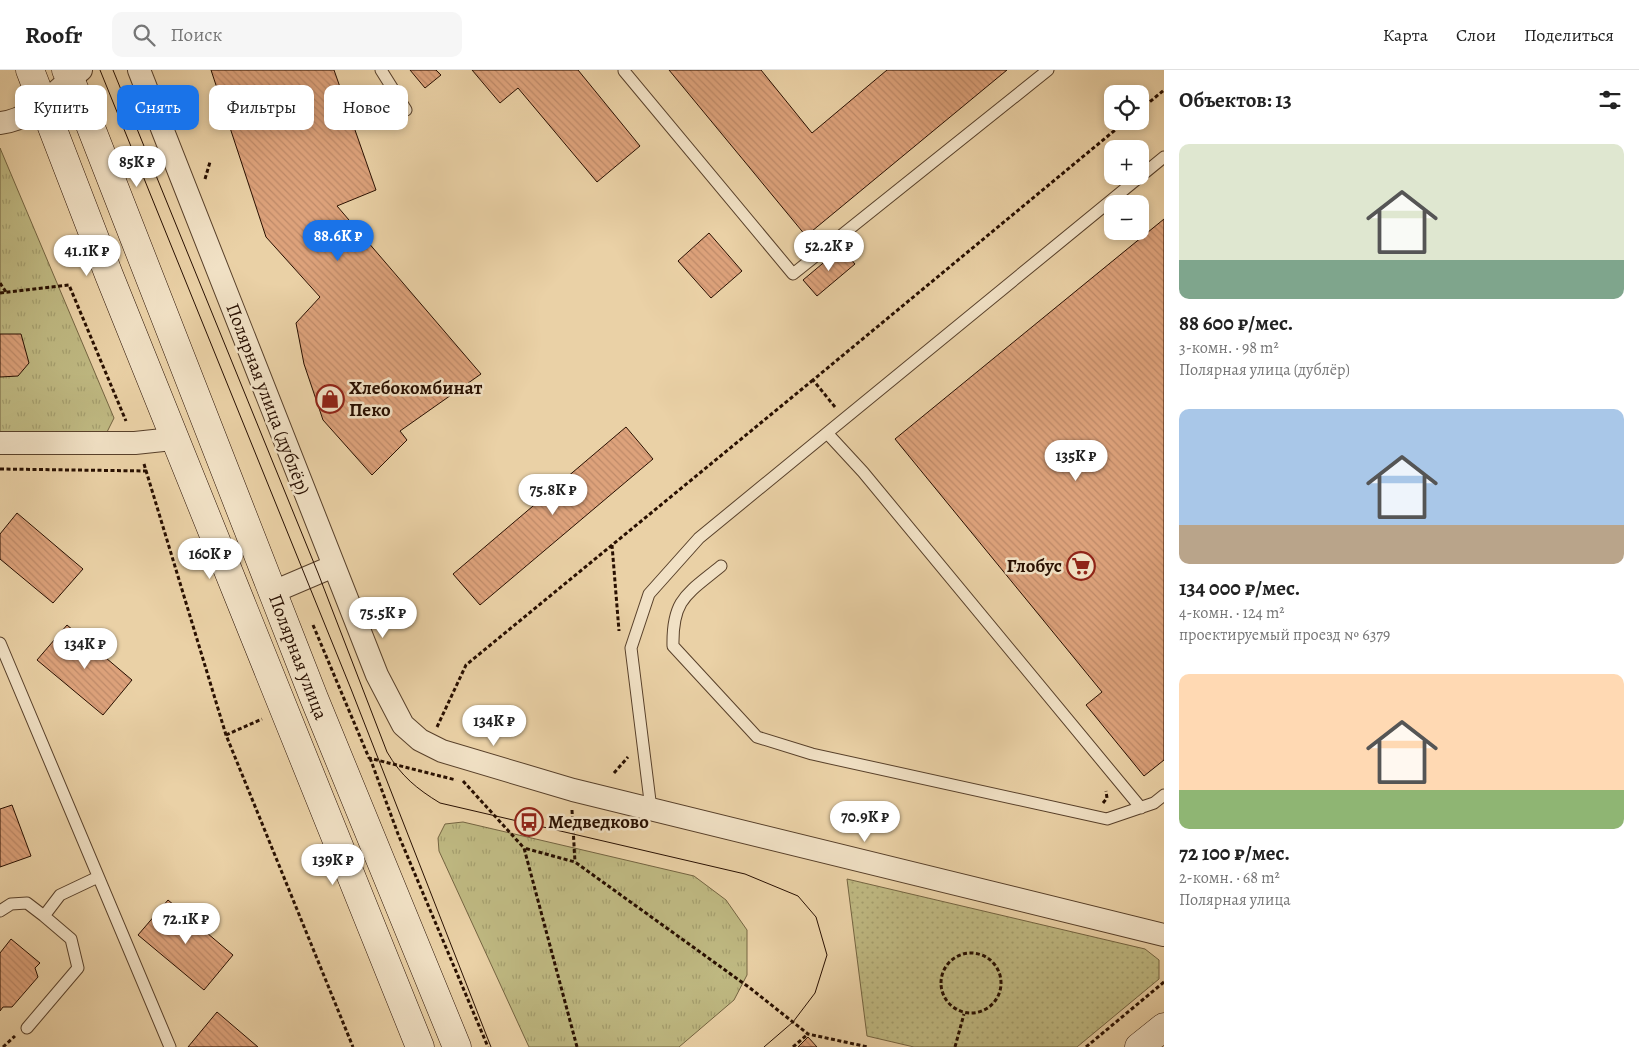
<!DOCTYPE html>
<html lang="ru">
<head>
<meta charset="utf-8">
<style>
  :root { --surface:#fff; --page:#f6f6f6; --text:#222; --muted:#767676; --line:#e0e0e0; --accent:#1a73e8 }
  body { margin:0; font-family:Alegreya,serif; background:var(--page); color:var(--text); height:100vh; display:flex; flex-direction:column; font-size:19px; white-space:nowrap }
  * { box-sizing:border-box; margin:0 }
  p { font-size:16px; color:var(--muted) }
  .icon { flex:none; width:28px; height:28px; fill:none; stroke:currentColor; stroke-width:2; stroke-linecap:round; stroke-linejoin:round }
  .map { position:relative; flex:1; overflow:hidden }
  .side { display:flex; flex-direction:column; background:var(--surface); width:475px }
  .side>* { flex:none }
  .hud { position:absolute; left:15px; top:15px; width:475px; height:45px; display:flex; gap:10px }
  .controls { position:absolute; left:1104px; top:15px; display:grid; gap:10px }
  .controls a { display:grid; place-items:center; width:45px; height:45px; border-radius:10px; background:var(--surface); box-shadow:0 2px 8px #0003; font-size:25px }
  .price { position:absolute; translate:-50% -42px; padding:0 11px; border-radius:18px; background:#fff; color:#222; font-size:16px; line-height:32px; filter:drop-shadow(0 1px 2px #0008) }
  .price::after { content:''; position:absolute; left:50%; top:30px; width:15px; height:11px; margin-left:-8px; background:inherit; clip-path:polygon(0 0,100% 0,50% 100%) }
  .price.selected { background:var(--accent); color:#fff }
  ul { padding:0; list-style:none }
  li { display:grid; align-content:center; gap:10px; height:265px; padding:0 15px }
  li span { display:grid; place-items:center; height:155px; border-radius:10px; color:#555 }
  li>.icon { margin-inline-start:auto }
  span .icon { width:90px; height:90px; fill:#fffc; stroke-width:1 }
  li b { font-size:21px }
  h2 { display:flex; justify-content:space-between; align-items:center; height:60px; padding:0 15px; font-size:21px }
  .tag { padding:0 18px; border-radius:10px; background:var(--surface); box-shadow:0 2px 8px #0003; font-size:18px; line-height:45px }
  .tag.selected { background:var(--accent); color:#fff }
  header { display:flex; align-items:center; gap:30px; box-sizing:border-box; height:70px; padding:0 25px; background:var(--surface); border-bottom:1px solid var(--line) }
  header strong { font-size:24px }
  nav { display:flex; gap:28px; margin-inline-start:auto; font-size:18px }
  .search { width:350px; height:45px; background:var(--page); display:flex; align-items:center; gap:12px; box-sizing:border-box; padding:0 18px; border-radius:10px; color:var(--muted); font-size:19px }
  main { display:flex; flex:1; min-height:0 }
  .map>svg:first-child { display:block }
  .grass { fill:url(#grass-dots); stroke:#746441 }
  .park { fill:url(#park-tufts); stroke:#746441 }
  .building { fill:url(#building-back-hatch); stroke:#280f00 }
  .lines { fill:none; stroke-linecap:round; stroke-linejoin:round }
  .service-casing { stroke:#58402a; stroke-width:13 }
  .minor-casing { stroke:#58402a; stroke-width:24 }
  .secondary-casing { stroke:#280f00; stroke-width:29 }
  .path { stroke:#280f00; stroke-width:3; stroke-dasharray:4 2.5; stroke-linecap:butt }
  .service { stroke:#f1e1c5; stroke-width:11 }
  .minor { stroke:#f1e1c5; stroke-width:22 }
  .secondary { stroke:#f1e1c5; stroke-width:28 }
  .tram { stroke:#280f00; stroke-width:1 }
  .labels { text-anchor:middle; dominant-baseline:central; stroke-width:5; stroke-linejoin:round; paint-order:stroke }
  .poi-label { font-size:19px; font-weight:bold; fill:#280f00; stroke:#f1e1c5; text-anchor:start }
  .street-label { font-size:19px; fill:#280f00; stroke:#f1e1c5 }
</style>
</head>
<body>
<header>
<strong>Roofr</strong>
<div class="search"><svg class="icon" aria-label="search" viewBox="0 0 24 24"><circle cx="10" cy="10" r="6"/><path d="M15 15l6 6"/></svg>Поиск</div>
<nav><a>Карта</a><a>Слои</a><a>Поделиться</a></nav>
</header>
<main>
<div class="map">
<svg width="1164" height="977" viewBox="0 0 1164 977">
  <defs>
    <pattern id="grass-dots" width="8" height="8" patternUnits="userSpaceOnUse" patternTransform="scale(1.25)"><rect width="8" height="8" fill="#bfb982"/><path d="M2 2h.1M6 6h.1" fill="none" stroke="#a49e6e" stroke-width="1.8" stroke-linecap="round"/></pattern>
    <pattern id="park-tufts" width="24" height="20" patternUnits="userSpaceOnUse" patternTransform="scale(1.25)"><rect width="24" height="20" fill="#bfb982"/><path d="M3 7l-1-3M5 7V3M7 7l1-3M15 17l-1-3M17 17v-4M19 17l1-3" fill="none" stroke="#a49e6e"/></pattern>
    <pattern id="building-back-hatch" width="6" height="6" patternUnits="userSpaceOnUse" patternTransform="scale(1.25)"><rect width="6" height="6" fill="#dda27b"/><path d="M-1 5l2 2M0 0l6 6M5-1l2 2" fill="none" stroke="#be8a69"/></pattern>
  </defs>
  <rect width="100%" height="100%" fill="#ead1a6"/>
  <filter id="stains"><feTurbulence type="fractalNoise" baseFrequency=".004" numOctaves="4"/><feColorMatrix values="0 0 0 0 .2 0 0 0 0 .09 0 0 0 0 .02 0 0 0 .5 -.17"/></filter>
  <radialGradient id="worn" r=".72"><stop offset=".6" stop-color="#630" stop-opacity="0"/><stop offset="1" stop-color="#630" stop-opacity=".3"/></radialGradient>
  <path class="grass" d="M847 809 1145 879 1159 890V909L1077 977H914L867 966Z"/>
  <path class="park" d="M0 78 114 348 106 364 0 362Z
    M463 752 694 806 726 830 747 860V905L734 930 679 977H529L439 781 438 768 445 754Z"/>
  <path class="building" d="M211 0H334L376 120 337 136 481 304 400 361 407 370 372 405 323 350 304 294 296 253 320 227 266 167Z
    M410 0H436L441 5 425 18Z
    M472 0H578L640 76 597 112 518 18 500 33Z
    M669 0H761L812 63 887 0H1007L806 166Z
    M1164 149V690L1144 706 1086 635 1102 622 895 369Z
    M709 163 742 201 711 228 678 191Z
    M841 178 855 194 817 226 803 210Z
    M0 264H21L29 293 18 306 0 307Z
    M626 357 653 389 480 535 453 504Z
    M17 443 83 499 53 533 0 489V464Z
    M67 555 132 610 103 645 37 590Z
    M12 735 31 786 0 797V739Z
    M168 830 233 885 204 920 138 865Z
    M11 869 40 893 35 898 38 907 12 937H3L0 941V883Z
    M217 942 258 977H188Z
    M808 967 817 977H798Z"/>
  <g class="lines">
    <defs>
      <path id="service" d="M381 0 406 40
        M624 1 793 204 1048 0
        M827 363 1164 87
        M721 496C687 524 672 529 673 576L757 667 812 684 1107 749 1154 733 1164 725
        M0 573 170 977
        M651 739 631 578 649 524 699 468 827 363 863 402 1141 738
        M0 841 11 834 27 833 44 846
        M27 958 78 898 71 869 44 846 60 825 98 807"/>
      <path id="minor" d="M139 0 377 605 403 655 420 670 442 681 573 720 1164 865
        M0 53C33 50 57 19 81 0
        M0 373H135L163 370 175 365
        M273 522 334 496"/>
      <path id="secondary" d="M30 0 109 205 420 977
        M66 0 90 55 314 628 457 977
        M1139 977 1164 957"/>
    </defs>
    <use href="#service" class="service-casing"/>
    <use href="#minor" class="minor-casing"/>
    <use href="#secondary" class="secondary-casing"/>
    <path class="path" d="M1140 40 1164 20
      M205 109 210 92
      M0 213 6 222
      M0 223 69 215 126 351
      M835 337 813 310 1126 51
      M144 394 226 665 353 977
      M0 399 148 401
      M612 475 619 561
      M313 555 369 688 456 710
      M437 657 466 595 813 310
      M226 665 262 649
      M370 688 398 764 488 977
      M614 703 628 687
      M463 711 524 778
      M1103 733 1107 728 1106 721
      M572 740 575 792
      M941 913a30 30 0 1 1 60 0a30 30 0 1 1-60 0Z
      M3 977 15 966
      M577 977 524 778 575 792 750 918 808 964 868 977
      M793 977 808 964
      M955 977 964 944
      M1086 977 1164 912"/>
    <use href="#service" class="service"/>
    <use href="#minor" class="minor"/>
    <use href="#secondary" class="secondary"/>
    <path class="tram" d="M100 0 351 619 491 977
      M113 0 318 503 387 682C401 706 417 719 440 733L745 804 798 826 816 847 827 885 815 923 793 952 764 977"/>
  </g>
  <defs>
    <symbol id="shop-ring" viewBox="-11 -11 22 22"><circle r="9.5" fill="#f1e1c5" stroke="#8f2418" stroke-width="1.5"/><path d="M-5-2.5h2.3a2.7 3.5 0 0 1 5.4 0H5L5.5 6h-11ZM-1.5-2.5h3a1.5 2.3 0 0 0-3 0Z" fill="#8f2418"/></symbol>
    <symbol id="supermarket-ring" viewBox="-11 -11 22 22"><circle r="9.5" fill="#f1e1c5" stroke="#8f2418" stroke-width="1.5"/><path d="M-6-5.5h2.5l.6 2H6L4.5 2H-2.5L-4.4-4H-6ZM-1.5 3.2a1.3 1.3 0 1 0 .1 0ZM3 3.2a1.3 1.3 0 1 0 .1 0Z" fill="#8f2418"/></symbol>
    <symbol id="bus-ring" viewBox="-11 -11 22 22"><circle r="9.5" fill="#f1e1c5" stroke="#8f2418" stroke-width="1.5"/><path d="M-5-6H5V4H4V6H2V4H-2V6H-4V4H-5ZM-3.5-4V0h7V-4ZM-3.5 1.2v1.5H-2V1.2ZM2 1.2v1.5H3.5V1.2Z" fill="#8f2418"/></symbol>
  </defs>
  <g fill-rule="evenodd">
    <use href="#shop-ring" x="314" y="313" width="32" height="32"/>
    <use href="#supermarket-ring" x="1065" y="480" width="32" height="32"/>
    <use href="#bus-ring" x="513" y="736" width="32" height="32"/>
  </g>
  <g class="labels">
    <g class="poi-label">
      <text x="349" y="318">Хлебокомбинат<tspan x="349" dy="22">Пеко</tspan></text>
      <text x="1062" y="496" text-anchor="end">Глобус</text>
      <text x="548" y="752">Медведково</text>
    </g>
    <g class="street-label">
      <text transform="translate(268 329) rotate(69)">Полярная улица (дублёр)</text>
      <text transform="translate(298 587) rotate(69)">Полярная улица</text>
    </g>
  </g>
  <rect width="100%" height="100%" filter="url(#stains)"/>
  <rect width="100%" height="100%" fill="url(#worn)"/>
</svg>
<div class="controls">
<a><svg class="icon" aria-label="locate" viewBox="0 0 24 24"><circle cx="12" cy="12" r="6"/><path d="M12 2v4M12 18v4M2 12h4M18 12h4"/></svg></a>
<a>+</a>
<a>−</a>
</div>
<b class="price" style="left:137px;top:118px">85K ₽</b>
<b class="price selected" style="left:338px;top:192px">88.6K ₽</b>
<b class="price" style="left:829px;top:202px">52.2K ₽</b>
<b class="price" style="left:87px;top:207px">41.1K ₽</b>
<b class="price" style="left:1076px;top:412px">135K ₽</b>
<b class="price" style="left:553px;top:446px">75.8K ₽</b>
<b class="price" style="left:210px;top:510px">160K ₽</b>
<b class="price" style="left:383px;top:569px">75.5K ₽</b>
<b class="price" style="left:85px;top:600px">134K ₽</b>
<b class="price" style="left:494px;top:677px">134K ₽</b>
<b class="price" style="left:865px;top:773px">70.9K ₽</b>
<b class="price" style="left:333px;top:816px">139K ₽</b>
<b class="price" style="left:186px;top:875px">72.1K ₽</b>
<div class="hud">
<a class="tag">Купить</a>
<a class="tag selected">Снять</a>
<a class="tag">Фильтры</a>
<a class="tag">Новое</a>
</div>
</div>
<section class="side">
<h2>Объектов: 13<svg class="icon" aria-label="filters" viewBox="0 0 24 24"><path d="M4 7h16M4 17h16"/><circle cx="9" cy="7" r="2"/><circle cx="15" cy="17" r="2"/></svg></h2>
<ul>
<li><span style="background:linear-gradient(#dfe7d0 75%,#7fa58c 0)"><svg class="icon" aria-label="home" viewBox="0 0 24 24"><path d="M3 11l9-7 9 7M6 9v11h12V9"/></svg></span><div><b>88 600 ₽/мес.</b><p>3-комн. · 98 m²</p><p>Полярная улица (дублёр)</p></div></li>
<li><span style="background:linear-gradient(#a9c7e8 75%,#b9a48a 0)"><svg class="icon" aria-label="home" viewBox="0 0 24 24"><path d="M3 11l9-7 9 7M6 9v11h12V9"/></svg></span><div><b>134 000 ₽/мес.</b><p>4-комн. · 124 m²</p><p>проектируемый проезд № 6379</p></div></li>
<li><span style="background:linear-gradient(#ffd9b3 75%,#8fb573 0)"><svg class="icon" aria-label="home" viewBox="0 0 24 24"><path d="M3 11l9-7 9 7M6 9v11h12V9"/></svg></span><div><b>72 100 ₽/мес.</b><p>2-комн. · 68 m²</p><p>Полярная улица</p></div></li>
</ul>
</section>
</main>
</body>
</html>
